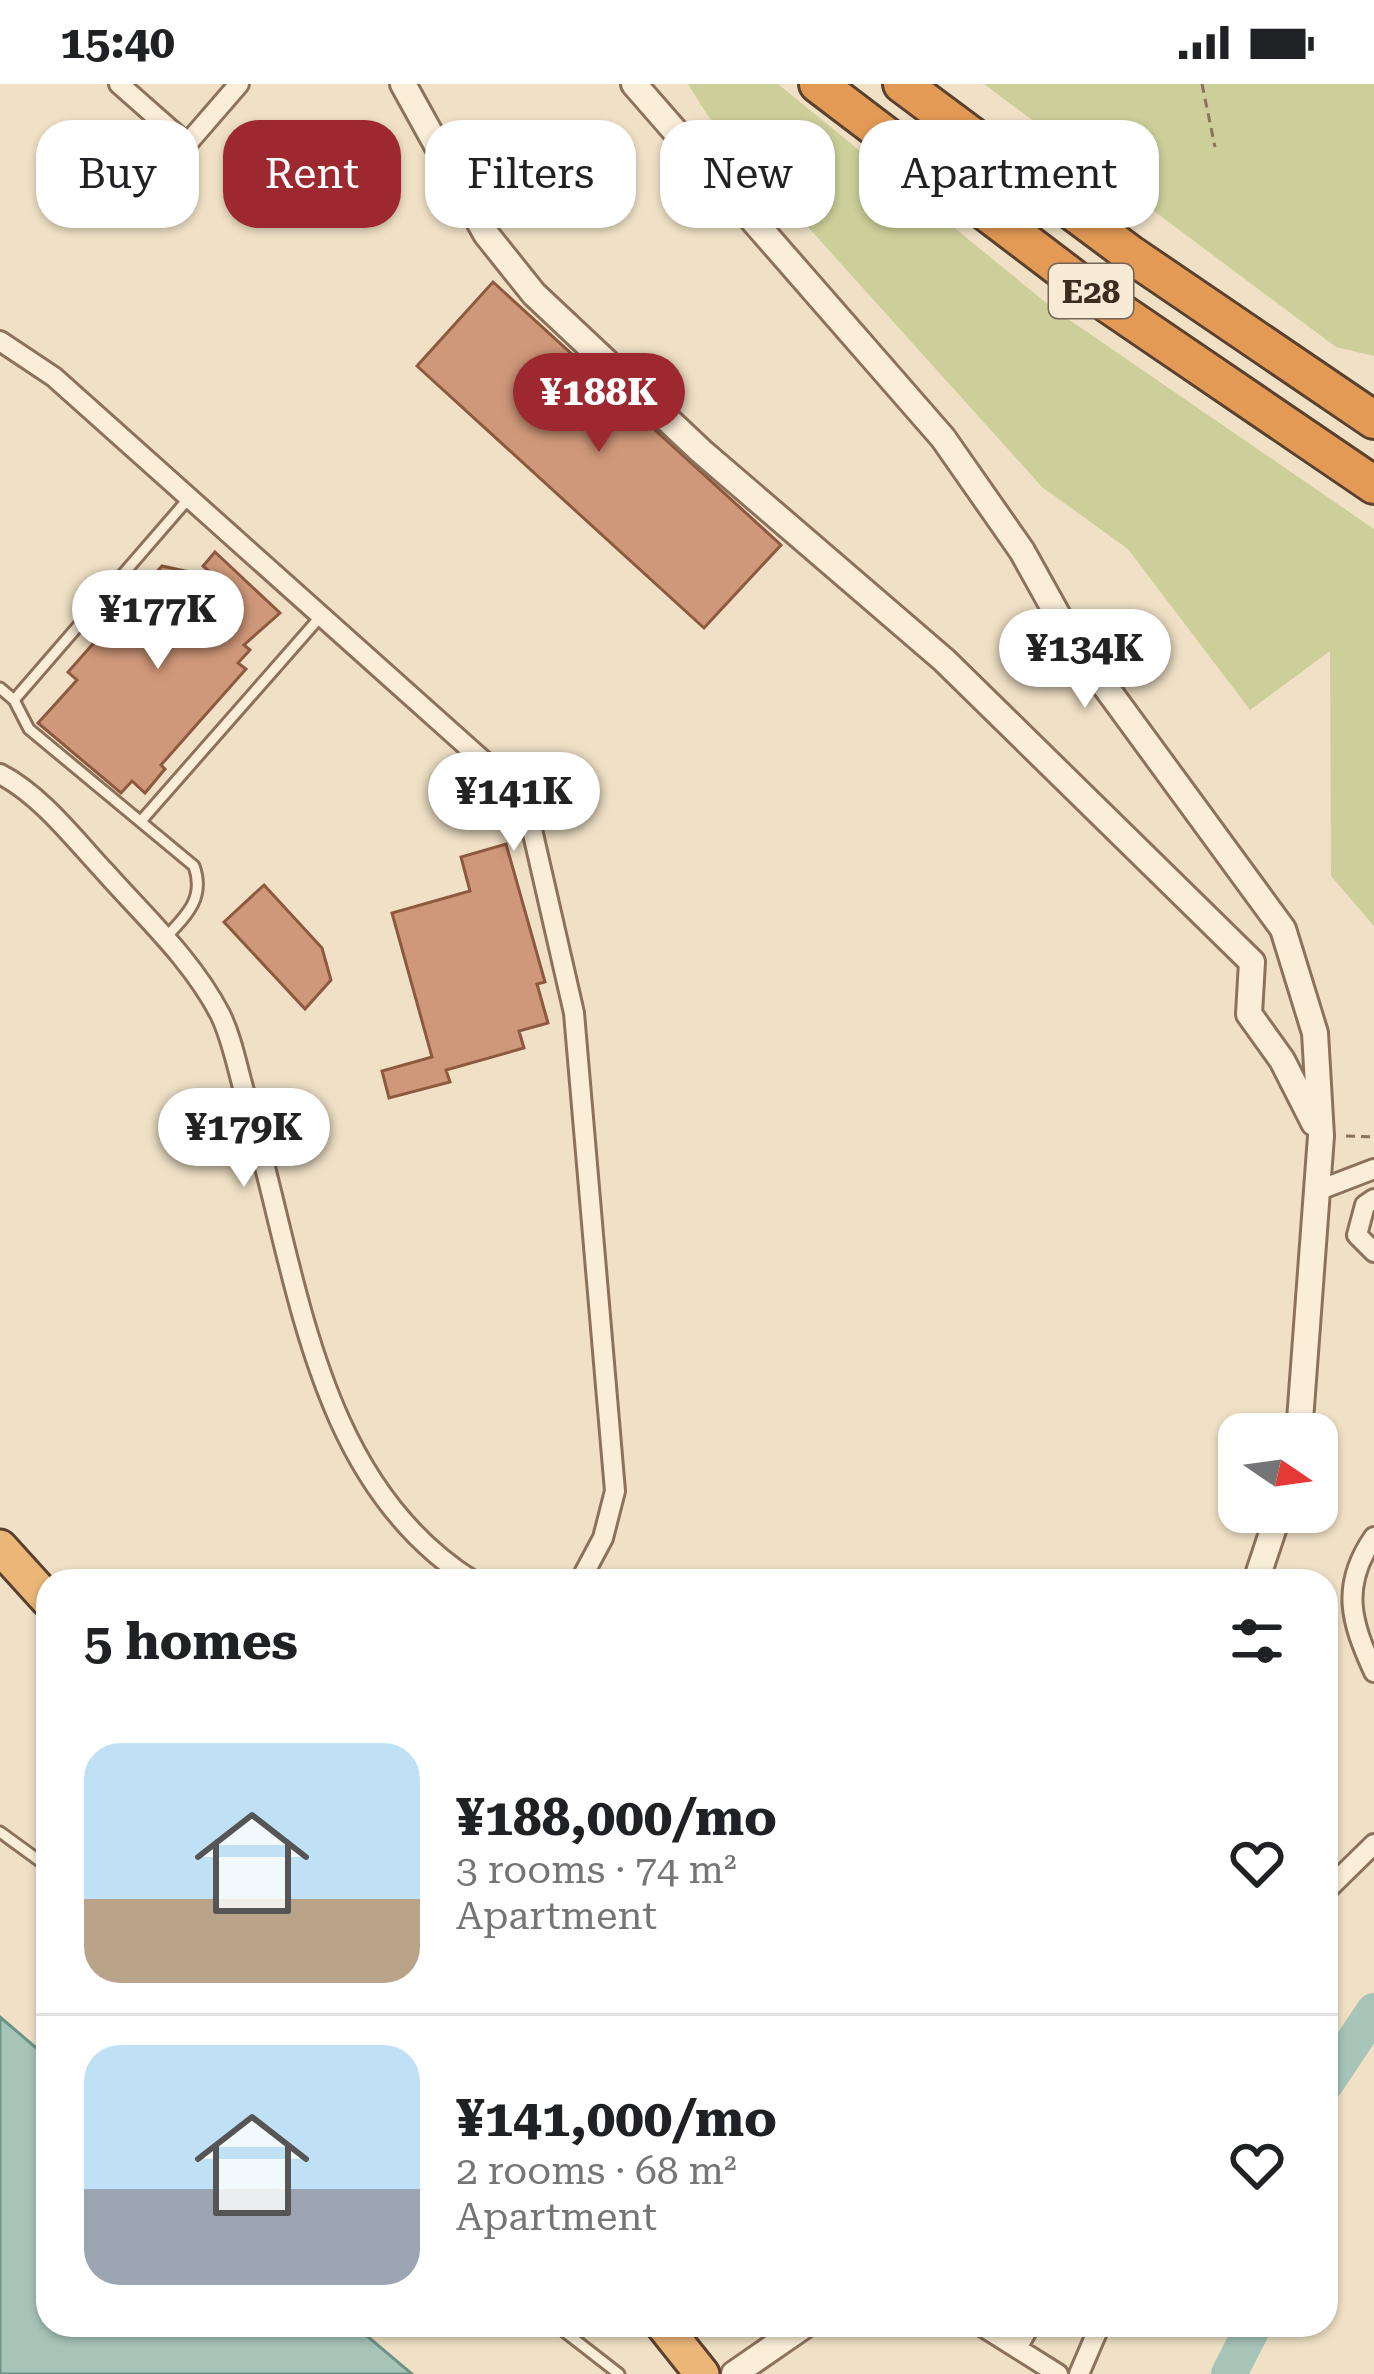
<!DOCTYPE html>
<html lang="en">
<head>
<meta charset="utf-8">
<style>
  :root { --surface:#fff; --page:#f6f6f6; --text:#202124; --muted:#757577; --line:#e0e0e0; --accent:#9e2830 }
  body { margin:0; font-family:"Roboto Serif",serif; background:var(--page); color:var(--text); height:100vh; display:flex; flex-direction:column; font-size:45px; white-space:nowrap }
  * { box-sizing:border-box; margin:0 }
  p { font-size:39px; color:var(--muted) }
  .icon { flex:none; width:66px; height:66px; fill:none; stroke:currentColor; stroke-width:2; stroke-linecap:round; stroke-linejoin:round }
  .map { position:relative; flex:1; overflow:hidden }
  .sheet { position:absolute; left:36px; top:1485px; width:1302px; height:768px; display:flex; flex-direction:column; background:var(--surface); border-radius:36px; box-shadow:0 3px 9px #0004 }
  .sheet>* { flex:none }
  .guide { position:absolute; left:36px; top:36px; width:1302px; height:108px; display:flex; gap:24px }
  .needle { width:78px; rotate:103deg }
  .tools { position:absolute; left:1218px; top:1329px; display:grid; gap:24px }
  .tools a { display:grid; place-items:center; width:120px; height:120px; border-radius:24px; background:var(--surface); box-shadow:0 3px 9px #0004; font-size:60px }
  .price { position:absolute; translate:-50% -102px; padding:0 27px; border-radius:42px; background:#fff; color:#222; font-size:39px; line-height:78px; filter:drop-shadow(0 3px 6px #0008) }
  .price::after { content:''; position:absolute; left:50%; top:72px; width:36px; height:27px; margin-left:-18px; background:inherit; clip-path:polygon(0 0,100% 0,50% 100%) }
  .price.current { background:var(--accent); color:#fff }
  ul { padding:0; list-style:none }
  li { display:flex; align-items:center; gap:36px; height:300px; padding:0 48px }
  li+li { border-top:3px solid var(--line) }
  li span { display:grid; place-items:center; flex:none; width:336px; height:240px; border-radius:36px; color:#555 }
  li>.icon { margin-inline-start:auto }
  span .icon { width:144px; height:144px; fill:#fffc; stroke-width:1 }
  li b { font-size:51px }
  h2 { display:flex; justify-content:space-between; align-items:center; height:144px; padding:0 48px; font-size:51px }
  .chip { padding:0 42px; border-radius:36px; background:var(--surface); box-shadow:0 3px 9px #0004; font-size:42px; line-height:108px }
  .chip.current { background:var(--accent); color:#fff }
  .status { display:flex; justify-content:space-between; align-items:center; height:84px; padding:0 60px; background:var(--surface); direction:ltr }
  .status svg { height:33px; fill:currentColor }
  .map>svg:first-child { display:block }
  .green { fill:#cccf99 }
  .water { fill:#a7c4b9; stroke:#6d9387; stroke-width:3 }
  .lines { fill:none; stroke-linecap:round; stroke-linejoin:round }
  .river { stroke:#a7c4b9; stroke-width:36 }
  .building { fill:#d0987a; stroke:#8d593f; stroke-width:3 }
  .service-casing { stroke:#8c725a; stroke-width:15 }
  .minor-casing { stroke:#8c725a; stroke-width:24 }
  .tertiary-casing { stroke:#8c725a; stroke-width:30 }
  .trunk-casing { stroke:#5a402f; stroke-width:39 }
  .motorway-casing { stroke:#5a402f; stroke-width:42 }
  .path { stroke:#8c725a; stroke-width:3; stroke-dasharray:9 6; stroke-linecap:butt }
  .service { stroke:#faeed9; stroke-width:9 }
  .minor { stroke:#faeed9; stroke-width:18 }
  .tertiary { stroke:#faeed9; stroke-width:24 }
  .trunk { stroke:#ebb678; stroke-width:33 }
  .motorway { stroke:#e29a54; stroke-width:36 }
  .labels { text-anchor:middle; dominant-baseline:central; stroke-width:12; stroke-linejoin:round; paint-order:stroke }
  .shield { fill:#f7ebd6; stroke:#746556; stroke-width:3 }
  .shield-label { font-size:33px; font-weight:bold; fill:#3c2b1f }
</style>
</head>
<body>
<div class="status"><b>15:40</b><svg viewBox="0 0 49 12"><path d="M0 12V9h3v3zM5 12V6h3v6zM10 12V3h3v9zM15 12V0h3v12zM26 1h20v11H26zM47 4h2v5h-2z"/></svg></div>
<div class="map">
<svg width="1374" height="2290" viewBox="0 0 1374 2290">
  <rect width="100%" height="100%" fill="#f0e1c6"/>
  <path class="green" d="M688 0H778L1055 226 1374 445V842L1331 792 1330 567 1250 626 1128 465 1042 403 708 32Z
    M984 0H1374V272L1336 263Z"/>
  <path class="water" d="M0 1933 48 1974V2241H354L412 2290H0Z"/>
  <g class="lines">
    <path class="river" d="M1326 1999 1374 1927
      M1229 2290 1254 2241"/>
  </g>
  <path class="building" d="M493 198 781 461 704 544 417 282Z
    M215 468 280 529 244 561 250 566 238 579 246 585 161 681 165 685 145 709 132 697 121 709 38 639 77 596 68 588 162 482 217 494 203 482Z
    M506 760 545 898 537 900 548 939 519 947 524 964 446 986 450 998 389 1014 382 987 432 973 392 829 470 807 461 773Z
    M264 801 322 864 331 896 305 925 224 838Z"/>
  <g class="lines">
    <defs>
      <path id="service" d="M0 604 14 616 189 414
        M14 616 29 645 194 782C205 813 188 830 167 852
        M141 737 321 532
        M0 1748 48 1783
        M556 2241 619 2290"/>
      <path id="minor" d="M119 0 187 60 239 0
        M0 257 54 293 516 706 528 728 574 929 615 1407 603 1454 580 1497
        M0 690C41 711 75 756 106 789 146 834 192 876 220 930 233 956 238 989 247 1017 298 1185 311 1396 473 1497
        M1314 1108 1374 1085
        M1374 1115 1365 1121 1357 1151 1374 1168
        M1374 1453C1340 1502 1351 1538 1374 1588
        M1326 1807 1374 1760
        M980 2241 1058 2290
        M1017 2264 1030 2241
        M1079 2290 1100 2241"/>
      <path id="tertiary" d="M403 0 486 150 534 210 701 367 944 576 1252 878 1249 930 1282 976 1314 1039
        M634 0 943 354 1022 467 1072 557 1283 845 1315 949 1321 1052 1299 1350
        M1256 1497 1279 1428
        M734 2290 805 2241"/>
      <path id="trunk" d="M0 1463 48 1516
        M663 2241 702 2290"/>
      <path id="motorway" d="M818 0 1098 213 1374 401
        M902 0 1130 170 1374 336"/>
    </defs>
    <use href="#service" class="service-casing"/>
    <use href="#minor" class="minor-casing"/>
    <use href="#tertiary" class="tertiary-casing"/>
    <use href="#trunk" class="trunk-casing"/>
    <use href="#motorway" class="motorway-casing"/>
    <path class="path" d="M1202 0 1215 63
      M1346 1052 1374 1053"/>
    <use href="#service" class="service"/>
    <use href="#minor" class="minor"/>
    <use href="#tertiary" class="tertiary"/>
    <use href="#trunk" class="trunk"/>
    <use href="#motorway" class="motorway"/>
  </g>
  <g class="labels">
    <rect class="shield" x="1049" y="180" width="84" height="54" rx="9"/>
    <g class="shield-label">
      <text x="1091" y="207">E28</text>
    </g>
  </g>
</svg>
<div class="tools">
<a><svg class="needle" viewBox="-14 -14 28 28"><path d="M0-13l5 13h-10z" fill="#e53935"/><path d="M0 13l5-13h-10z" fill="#757577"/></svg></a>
</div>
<b class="price current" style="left:599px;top:371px">¥188K</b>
<b class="price" style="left:158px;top:588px">¥177K</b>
<b class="price" style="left:1085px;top:627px">¥134K</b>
<b class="price" style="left:514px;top:770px">¥141K</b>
<b class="price" style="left:244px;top:1106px">¥179K</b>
<div class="guide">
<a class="chip">Buy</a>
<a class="chip current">Rent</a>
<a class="chip">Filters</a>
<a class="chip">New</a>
<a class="chip">Apartment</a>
</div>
<section class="sheet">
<h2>5 homes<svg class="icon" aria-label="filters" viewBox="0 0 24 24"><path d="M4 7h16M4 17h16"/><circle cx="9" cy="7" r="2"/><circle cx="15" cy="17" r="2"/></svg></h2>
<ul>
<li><span style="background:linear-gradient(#bfe0f5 65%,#b9a48a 0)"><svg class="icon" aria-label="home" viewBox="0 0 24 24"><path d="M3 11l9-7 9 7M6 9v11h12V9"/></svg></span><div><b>¥188,000/mo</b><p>3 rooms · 74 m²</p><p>Apartment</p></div><svg class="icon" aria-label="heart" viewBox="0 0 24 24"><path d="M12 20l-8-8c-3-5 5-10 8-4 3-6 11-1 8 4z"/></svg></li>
<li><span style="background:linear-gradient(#bfe0f5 60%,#9aa5b1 0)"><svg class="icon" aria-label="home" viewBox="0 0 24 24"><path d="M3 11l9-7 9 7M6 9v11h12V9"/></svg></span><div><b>¥141,000/mo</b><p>2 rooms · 68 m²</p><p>Apartment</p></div><svg class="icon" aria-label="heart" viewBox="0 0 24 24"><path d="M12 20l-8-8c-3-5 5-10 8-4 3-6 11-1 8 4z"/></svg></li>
</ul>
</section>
</div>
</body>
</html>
